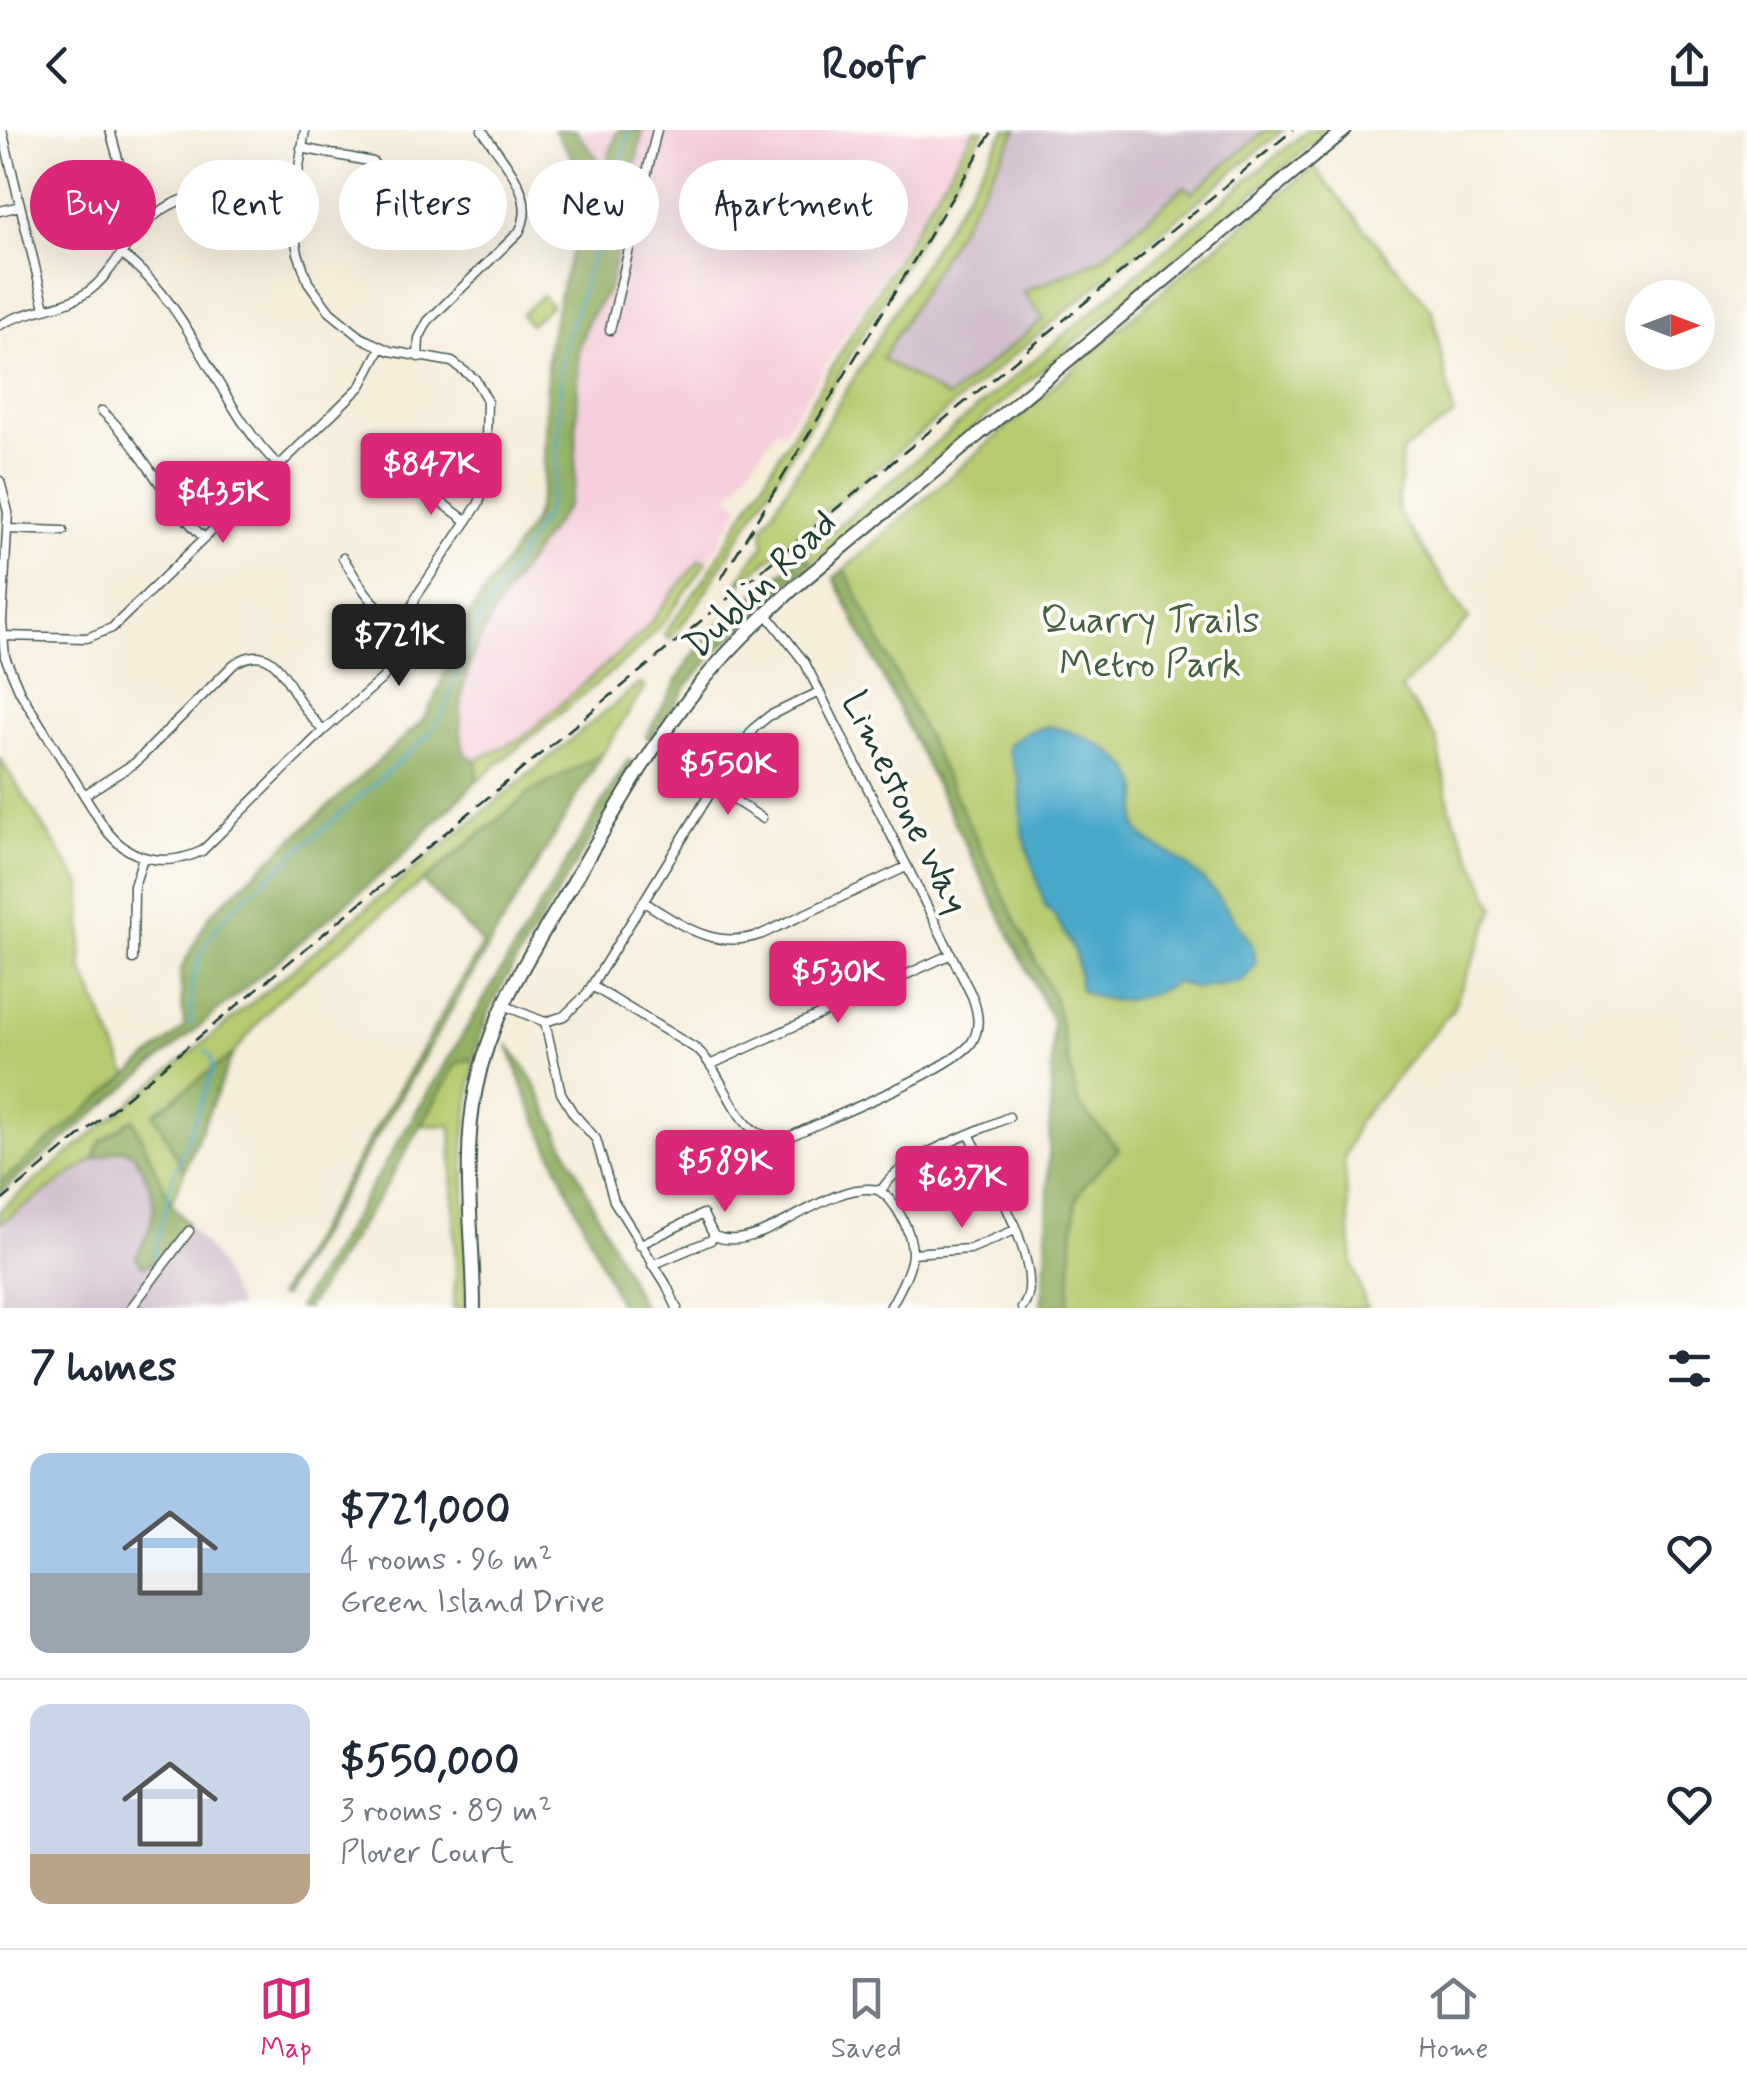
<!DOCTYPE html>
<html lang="en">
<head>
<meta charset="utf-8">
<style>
  :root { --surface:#fff; --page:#f2f2f3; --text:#1f2937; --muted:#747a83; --line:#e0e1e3; --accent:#db2777 }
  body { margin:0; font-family:Mynerve,sans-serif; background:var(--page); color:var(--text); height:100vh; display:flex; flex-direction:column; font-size:38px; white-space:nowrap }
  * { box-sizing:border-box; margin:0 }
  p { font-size:32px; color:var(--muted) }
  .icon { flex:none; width:55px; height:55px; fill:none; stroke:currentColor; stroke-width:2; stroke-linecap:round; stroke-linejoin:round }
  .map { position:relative; height:1178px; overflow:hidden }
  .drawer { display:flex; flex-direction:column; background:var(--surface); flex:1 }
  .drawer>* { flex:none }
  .hud { position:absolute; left:30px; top:30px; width:1000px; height:90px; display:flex; gap:20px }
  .needle { width:65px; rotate:90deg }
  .buttons { position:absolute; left:1625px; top:150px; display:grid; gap:20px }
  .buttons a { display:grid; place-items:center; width:90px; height:90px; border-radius:50%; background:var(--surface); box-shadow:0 10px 40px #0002; font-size:50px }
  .price { position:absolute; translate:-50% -85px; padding:0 22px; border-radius:10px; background:var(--accent); color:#fff; font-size:32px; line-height:65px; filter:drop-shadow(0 2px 5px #0008) }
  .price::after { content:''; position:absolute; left:50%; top:60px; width:30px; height:22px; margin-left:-15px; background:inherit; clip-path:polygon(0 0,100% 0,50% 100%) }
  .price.on { background:#222; color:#fff }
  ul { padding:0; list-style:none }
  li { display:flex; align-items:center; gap:30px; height:250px; padding:0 30px }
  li+li { border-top:2px solid var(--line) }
  li span { display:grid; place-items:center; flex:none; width:280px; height:200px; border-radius:20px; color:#555 }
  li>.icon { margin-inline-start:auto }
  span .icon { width:120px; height:120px; fill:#fffc; stroke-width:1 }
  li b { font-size:42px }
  h2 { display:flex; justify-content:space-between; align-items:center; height:120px; padding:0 30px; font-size:42px }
  .chip { padding:0 35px; border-radius:45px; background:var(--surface); box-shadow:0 10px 40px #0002; font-size:35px; line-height:90px }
  .chip.on { background:var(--accent); color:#fff }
  header { display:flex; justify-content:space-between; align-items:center; height:130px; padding:0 30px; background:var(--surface); font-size:45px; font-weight:700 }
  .tabs { display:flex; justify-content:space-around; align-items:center; height:140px; border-top:2px solid var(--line); background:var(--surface); font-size:28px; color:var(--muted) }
  .tabs a { display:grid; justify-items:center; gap:5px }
  .tabs .on { color:var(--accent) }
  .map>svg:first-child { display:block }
  .built { fill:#f5cfdc }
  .industrial { fill:#d1bdcc }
  .green { fill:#b6cb70; stroke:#6a8452; stroke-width:2.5 }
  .forest { fill:#90af62; stroke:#58764b; stroke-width:2.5 }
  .water { fill:#4aa8c9; stroke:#34727e; stroke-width:2.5 }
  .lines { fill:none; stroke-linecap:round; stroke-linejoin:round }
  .stream { stroke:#4aa8c9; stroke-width:2.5 }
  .minor-casing { stroke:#3f574d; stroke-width:11 }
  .primary-casing { stroke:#3f574d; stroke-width:16 }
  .minor { stroke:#fff; stroke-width:8 }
  .primary { stroke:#fff; stroke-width:12 }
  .rail { stroke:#1f3d34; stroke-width:2.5; stroke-dasharray:15 8; stroke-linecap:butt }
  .labels { text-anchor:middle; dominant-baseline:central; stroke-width:8; stroke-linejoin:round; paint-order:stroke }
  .street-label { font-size:38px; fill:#1f3d34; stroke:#fdfcf7 }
  .park-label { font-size:38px; fill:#456043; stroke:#fdfcf7 }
</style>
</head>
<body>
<header><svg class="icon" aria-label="back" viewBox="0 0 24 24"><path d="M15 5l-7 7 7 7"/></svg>Roofr<svg class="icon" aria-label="share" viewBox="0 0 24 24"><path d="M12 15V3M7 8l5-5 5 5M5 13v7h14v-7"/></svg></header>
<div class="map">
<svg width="1747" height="1178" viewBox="0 0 1747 1178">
  <rect width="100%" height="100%" fill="#fdfcf7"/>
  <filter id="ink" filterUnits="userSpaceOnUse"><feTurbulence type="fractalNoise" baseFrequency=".01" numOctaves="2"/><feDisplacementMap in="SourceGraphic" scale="20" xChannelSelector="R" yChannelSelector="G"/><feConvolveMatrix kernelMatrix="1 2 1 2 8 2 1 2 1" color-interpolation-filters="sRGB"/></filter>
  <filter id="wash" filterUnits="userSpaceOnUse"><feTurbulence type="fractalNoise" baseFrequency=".0048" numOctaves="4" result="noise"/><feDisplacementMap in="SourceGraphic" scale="40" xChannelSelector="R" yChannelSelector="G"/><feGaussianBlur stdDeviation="2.25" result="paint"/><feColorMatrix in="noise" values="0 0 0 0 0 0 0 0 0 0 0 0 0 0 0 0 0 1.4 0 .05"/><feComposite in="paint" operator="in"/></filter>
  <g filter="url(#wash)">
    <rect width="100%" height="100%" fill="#f6edda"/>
    <path class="built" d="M575 0H618L605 39Z
      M643 0H974L784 302 778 298 729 366 741 376 707 432 700 430 642 503 522 608 476 630 465 624 458 599 461 570 485 495 568 375 575 352 579 218 588 191 609 158Z"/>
    <path class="industrial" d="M1017 0H1266L1191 63 1185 57 1100 129 1023 162 1044 189 948 268 881 230Z
      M121 1019 133 1023 153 1057 152 1096 136 1127 143 1136 157 1132 187 1093 215 1128 239 1178H0V1093L94 1029Z"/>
    <path class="green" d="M974 0H984L800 310 695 478 670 509 664 504 706 447Z
      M1005 0H1017L882 229 948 268 1044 189 1023 162 1100 129 1185 56 1192 63 1266 0H1283L738 455 748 435 764 415 763 397Z
      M1307 0H1329L811 433 804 424Z
      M1314 37 1432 180 1454 286 1402 321 1398 382 1469 489 1401 559 1437 609 1450 679 1495 778 1452 880 1358 992 1344 1029 1353 1136 1367 1178H1041L1046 1133 1053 892 834 448 1184 142Z
      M542 165 551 175 530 195 521 185Z
      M700 429 707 432 664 492 631 526 477 651 476 630 522 608 642 503Z
      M640 553 645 557 603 623 530 663 276 871 233 924 154 983 184 1041 171 1073 133 989 100 1012 94 1029 0 1093V1080Z
      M0 629 82 756V838L128 946 0 1053Z
      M474 929 464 1017 467 1178H453L456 1146 451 996 421 995 457 933Z"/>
    <path class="forest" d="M554 0H575L605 38 618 0H643L609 158 588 191 579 218 575 352 568 375C520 445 440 533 465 624L476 630 477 651 397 731 0 1063V1053L184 898 180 841 210 784 422 591 434 570 466 489 533 392 543 357 548 217 562 154 574 114 596 70 595 61Z
      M804 424 811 433 726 512 689 553 650 610 646 606 689 530 713 500Z
      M845 439 1056 873 1078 974 1119 1019 1084 1055 1076 1070 1068 1178H1041L1046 1133 1053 892 834 448Z
      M603 623 282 1167 278 1166 483 814 423 752 530 663Z
      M628 630 636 634 502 855 487 886 474 929 457 933 387 1054 307 1178H298Z
      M508 914 531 946 643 1178H621L527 968Z
      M233 924 184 1041 154 984Z
      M133 989 171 1073 187 1093 157 1132 143 1136 136 1127C160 1081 160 1068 133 1023L121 1019 94 1029 100 1012Z"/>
    <path class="water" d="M1048 596C1079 601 1141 628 1139 666 1138 683 1130 694 1145 708 1154 717 1168 721 1178 729 1207 750 1219 766 1239 796 1250 811 1257 816 1255 836L1242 852 1195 859 1177 852C1146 869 1112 879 1080 860L1076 824 1055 786 1045 776 1022 700 1020 651 1008 621 1009 614 1027 602Z"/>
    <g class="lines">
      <path class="stream" d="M191 895C189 845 197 820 229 782L426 608 443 585 473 502 546 382 556 346 561 229 630 0
        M153 1129 172 1050 212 942V929L205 920"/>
    </g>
  </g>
  <g filter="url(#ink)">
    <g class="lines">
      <defs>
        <path id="minor" d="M2 0 45 178
          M110 0 124 51 152 86
          M301 18 373 32 403 73
          M0 81 20 76
          M121 124C194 176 215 274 279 336
          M0 195C27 179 60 180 86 163 104 151 118 128 131 110 177 50 224 63 291 71
          M610 200 657 0
          M418 227 419 208 428 191 519 102C539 66 502 30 482 0
          M102 281C143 318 163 369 204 408
          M0 351 8 382 2 492 5 527 20 562 104 697C128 731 165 738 202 721L323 601 383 548 396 524 416 467 479 373 485 353 487 270 475 249 452 232 390 221 362 208 330 182 308 152 298 123 291 87 305 0
          M417 355 467 391
          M8 399 63 401
          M343 428C364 460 370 478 407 493
          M3 506 87 508 112 498 361 256 381 218
          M714 657 762 688
          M84 665 135 633 234 534C273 508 286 552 303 576 309 585 317 593 323 601
          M644 772C683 796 715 821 762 804L906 737
          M133 829 134 756 143 728
          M592 856 698 920C731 952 737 1020 791 1006 825 990 956 938 972 912 981 897 978 882 972 866L805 533 766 483
          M503 875 545 892
          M545 892 564 886 586 865 714 657 754 598 769 586 819 562
          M545 892 561 963 573 983 596 1009 614 1071 666 1154 677 1178
          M712 934 949 825
          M970 1006C988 1040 1050 1145 1022 1178
          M881 1061C901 1026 972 1004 1009 987
          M714 1106C762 1126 824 1050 878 1060 896 1070 912 1102 912 1124 911 1140 898 1163 890 1178
          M639 1115 703 1084 714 1106 711 1110 652 1135
          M912 1123 970 1119 1015 1100
          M131 1178 189 1101"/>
        <path id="primary" d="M474 1178C474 1106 461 1030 476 958 491 882 533 819 573 753 611 688 648 620 695 561 725 522 759 490 795 457L1345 0"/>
      </defs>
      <use href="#minor" class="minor-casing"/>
      <use href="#primary" class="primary-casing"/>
      <use href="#minor" class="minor"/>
      <use href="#primary" class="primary"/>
      <path class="rail" d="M721 449 993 0
        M0 1072 1293 0"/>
    </g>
  </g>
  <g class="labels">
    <g class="street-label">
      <text transform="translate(761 455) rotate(-44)">Dublin Road</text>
      <text transform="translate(904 673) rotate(64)">Limestone Way</text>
    </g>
    <g class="park-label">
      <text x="1150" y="491">Quarry Trails<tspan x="1150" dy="44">Metro Park</tspan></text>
    </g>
  </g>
</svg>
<div class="buttons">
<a><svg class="needle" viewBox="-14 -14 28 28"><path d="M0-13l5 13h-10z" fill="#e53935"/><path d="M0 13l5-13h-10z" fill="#747a83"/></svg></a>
</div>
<b class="price" style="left:431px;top:388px">$847K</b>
<b class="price" style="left:223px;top:416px">$435K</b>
<b class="price on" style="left:399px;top:559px">$721K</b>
<b class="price" style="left:728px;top:688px">$550K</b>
<b class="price" style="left:838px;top:896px">$530K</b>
<b class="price" style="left:725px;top:1085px">$589K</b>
<b class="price" style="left:962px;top:1101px">$637K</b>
<div class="hud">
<a class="chip on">Buy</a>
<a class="chip">Rent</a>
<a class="chip">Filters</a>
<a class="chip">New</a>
<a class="chip">Apartment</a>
</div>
</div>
<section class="drawer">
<h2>7 homes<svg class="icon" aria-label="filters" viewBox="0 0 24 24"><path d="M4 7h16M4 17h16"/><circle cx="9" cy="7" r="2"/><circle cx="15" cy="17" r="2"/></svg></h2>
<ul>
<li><span style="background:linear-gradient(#a9c7e8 60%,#9aa5b1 0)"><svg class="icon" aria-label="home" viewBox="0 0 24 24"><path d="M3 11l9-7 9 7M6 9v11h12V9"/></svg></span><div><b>$721,000</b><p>4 rooms · 96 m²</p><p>Green Island Drive</p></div><svg class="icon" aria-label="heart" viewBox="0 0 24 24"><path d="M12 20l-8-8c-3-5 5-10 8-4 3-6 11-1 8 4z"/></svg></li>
<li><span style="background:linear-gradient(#c9d6e8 75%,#b9a48a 0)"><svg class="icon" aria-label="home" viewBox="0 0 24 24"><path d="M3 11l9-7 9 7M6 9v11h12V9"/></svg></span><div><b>$550,000</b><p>3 rooms · 89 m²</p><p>Plover Court</p></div><svg class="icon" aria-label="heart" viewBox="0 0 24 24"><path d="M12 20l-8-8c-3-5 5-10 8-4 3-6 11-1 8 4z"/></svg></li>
</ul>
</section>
<nav class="tabs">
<a class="on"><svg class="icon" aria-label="map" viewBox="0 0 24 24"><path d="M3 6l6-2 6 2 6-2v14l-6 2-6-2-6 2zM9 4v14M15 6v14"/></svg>Map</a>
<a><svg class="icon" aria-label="saved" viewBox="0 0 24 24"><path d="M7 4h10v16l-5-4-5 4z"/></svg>Saved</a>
<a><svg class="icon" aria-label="home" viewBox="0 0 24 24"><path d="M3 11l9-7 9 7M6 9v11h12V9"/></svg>Home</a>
</nav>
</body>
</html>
